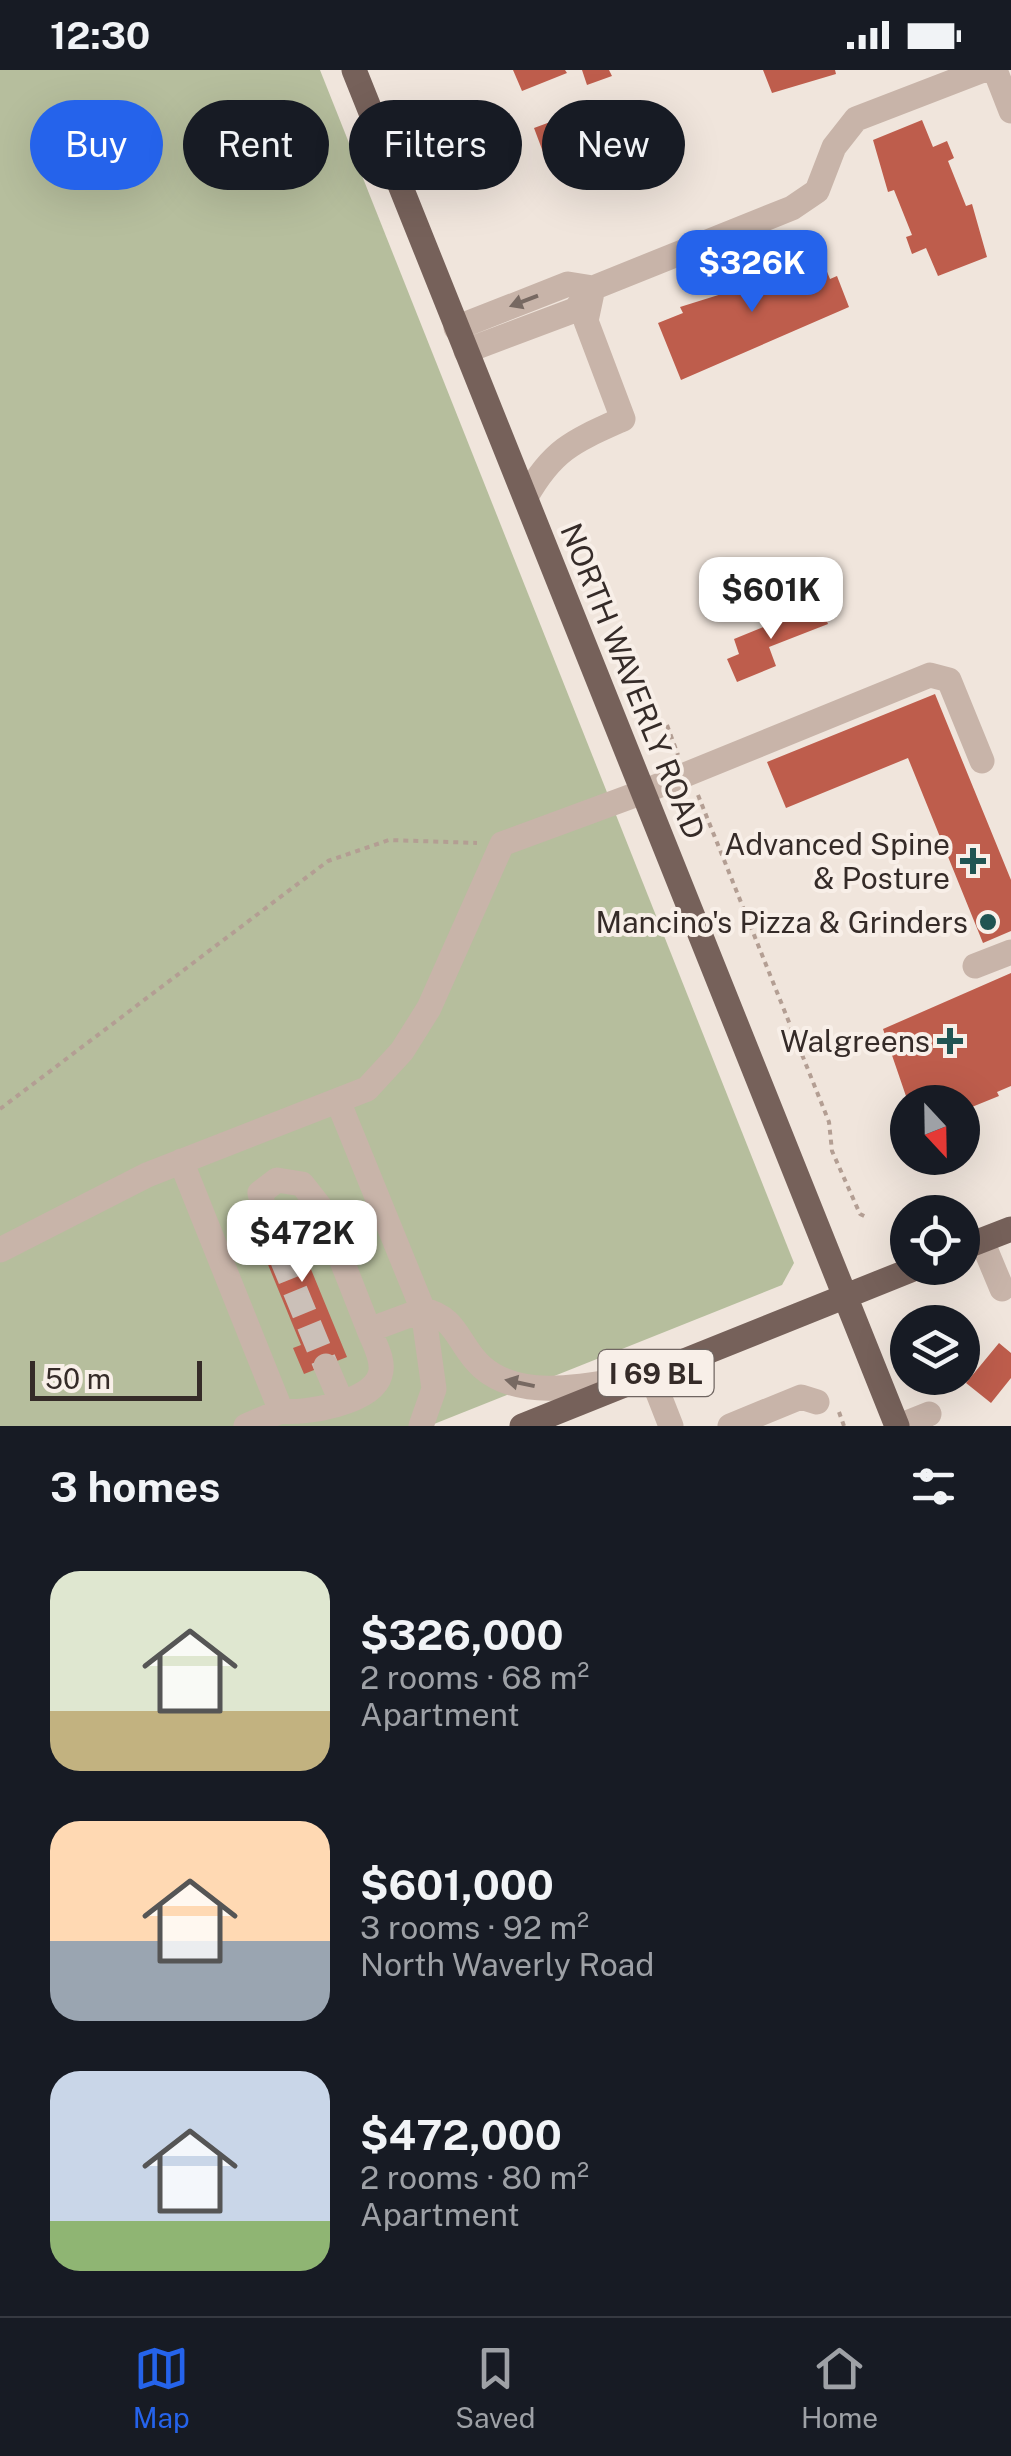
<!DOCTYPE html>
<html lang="en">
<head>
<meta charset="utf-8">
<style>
  :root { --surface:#171b24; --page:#242831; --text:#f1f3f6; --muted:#9ea1a6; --line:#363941; --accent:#2563eb }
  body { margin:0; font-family:"Public Sans",sans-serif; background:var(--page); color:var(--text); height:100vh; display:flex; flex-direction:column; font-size:38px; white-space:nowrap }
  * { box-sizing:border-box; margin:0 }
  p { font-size:32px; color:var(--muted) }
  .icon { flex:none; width:55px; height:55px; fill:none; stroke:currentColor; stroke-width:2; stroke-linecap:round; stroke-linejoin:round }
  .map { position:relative; height:1356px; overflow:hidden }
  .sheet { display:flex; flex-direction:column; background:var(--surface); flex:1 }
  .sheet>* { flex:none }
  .guide { position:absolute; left:30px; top:30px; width:952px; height:90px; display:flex; gap:20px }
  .needle { width:65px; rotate:158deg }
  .buttons { position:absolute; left:890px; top:1015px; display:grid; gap:20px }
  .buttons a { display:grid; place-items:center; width:90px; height:90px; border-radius:50%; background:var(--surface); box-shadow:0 10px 40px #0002; font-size:50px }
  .scale { position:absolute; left:30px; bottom:25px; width:172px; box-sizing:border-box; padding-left:10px; border:5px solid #352b28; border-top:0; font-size:28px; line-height:35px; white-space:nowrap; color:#352b28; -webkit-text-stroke:8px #f8efe8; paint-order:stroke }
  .price { position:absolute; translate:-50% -85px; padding:0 22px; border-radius:20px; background:#fff; color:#222; font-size:32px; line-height:65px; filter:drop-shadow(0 2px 5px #0008) }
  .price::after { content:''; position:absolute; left:50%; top:60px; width:30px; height:22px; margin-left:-15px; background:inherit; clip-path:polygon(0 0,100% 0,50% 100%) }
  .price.current { background:var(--accent); color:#fff }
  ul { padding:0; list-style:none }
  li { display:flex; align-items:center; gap:30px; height:250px; padding:0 50px }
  li span { display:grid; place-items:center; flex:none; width:280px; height:200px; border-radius:30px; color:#555 }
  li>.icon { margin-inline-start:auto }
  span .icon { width:120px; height:120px; fill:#fffc; stroke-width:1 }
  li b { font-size:42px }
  h2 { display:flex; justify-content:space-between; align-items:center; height:120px; padding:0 50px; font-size:42px }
  .pill { padding:0 35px; border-radius:45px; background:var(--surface); box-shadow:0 10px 40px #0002; font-size:35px; line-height:90px }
  .pill.current { background:var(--accent); color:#fff }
  .status { display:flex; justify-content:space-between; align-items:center; height:70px; padding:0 50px; background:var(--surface); direction:ltr }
  .status svg { height:28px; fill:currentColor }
  .dock { display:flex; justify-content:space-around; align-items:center; height:140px; border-top:2px solid var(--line); background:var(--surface); font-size:28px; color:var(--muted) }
  .dock a { display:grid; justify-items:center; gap:5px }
  .dock .current { color:var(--accent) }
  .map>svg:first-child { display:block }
  .green { fill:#b6be9d }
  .building { fill:#be5d4c }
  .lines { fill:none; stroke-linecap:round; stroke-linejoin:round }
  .minor-tunnel { stroke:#cbc0b8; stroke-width:25; stroke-dasharray:25 12; stroke-linecap:butt }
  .path { stroke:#b39e93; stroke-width:4; stroke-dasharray:5 5; stroke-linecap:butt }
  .minor { stroke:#c8b4a9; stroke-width:25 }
  .major { stroke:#76615a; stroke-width:25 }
  .oneway { fill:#776962 }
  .poi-dot { fill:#205452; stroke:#f8efe8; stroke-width:4 }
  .labels { text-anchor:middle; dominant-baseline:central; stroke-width:8; stroke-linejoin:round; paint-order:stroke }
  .shield { fill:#f8efe8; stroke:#706662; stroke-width:2.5 }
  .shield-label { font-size:28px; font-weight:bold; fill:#352b28 }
  .street-label { font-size:30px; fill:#352b28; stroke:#f8efe8 }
  .poi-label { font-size:30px; fill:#352b28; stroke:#f8efe8; text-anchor:end }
</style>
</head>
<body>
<div class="status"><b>12:30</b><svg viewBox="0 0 49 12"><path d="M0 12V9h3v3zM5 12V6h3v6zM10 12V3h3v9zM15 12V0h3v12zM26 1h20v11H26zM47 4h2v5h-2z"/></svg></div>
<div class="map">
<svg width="1011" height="1356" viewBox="0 0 1011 1356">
  <rect width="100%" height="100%" fill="#f0e5dc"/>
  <path class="green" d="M0 0H320L794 1193 782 1215 429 1356H0Z"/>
  <path class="building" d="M513 0H565L567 3 522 21Z
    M582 0H609L612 6 587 15Z
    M763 0H835L836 4 772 23Z
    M561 48 573 80 546 90 534 58Z
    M922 50 933 77 947 71 954 88 948 91 966 136 972 134 987 187 938 206 926 178 912 184 906 167 912 165 894 120 888 122 873 70Z
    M624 52 633 73 607 84 598 63Z
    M819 182 830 209 837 206 849 237 681 310 658 253 683 243 680 237 760 212 758 206Z
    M820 534 828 554 769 577 776 596 737 612 727 589 739 584 734 569Z
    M935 624 1011 810V861L983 873 908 688 786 738 767 692Z
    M1011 903V1016L997 1022 999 1026 962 1041V1032H908L883 959Z
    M331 1133 339 1153 306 1167 301 1175 347 1287 304 1304 293 1278 301 1275 253 1158Z
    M999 1273 1011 1283V1308L991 1333 966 1313Z"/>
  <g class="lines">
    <path class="minor-tunnel" d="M267 1152 326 1296"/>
    <path class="path" d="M667 655 678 685
      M698 725 829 1052 832 1081 860 1144 868 1148
      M0 1039 328 791 389 770 477 773
      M839 1342 844 1356"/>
    <path class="minor" d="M995 0 1011 41
      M456 258 568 214 593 218
      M466 281 575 240 593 218
      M526 427C553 379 574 371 623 349L586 251 593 218 792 138 817 121 834 77 856 49 983 0
      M975 896 1011 882
      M181 1091 281 1341C305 1344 372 1333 380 1305 385 1291 374 1273 369 1260L423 1240 338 1031
      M267 1152 260 1123 277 1110 302 1114 320 1137
      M329 1158 369 1260
      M982 1171 1002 1219
      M0 1180 147 1105 367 1019 402 981 429 938 502 774 643 722 930 605 949 610 982 691
      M326 1296 341 1331
      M246 1356 281 1341
      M421 1356 434 1319 423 1240C458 1247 458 1276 482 1297 525 1335 601 1312 651 1305L671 1356
      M730 1356 801 1327 817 1332
      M899 1356 929 1344"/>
    <path class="major" d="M354 0 897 1356
      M962 1178 1011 1159
      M522 1356 916 1198"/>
  </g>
  <defs><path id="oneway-solid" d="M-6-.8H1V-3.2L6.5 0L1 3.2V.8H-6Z" transform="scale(2.5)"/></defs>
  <g class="oneway">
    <use href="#oneway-solid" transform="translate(524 231) rotate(159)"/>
    <use href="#oneway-solid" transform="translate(520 1313) rotate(-168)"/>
  </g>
  <g class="poi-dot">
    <path d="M968 776h10v10h10v10h-10v10h-10v-10h-10v-10h10z"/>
    <circle cx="988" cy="852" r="10"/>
    <path d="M945 956h10v10h10v10h-10v10h-10v-10h-10v-10h10z"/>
  </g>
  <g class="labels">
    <rect class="shield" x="598.5" y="1280" width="115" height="46" rx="8"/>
    <g class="shield-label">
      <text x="656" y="1303">I 69 BL</text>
    </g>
    <g class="street-label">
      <text transform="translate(633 611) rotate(68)">NORTH WAVERLY ROAD</text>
    </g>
    <g class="poi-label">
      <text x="950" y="774">Advanced Spine<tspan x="950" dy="34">&amp; Posture</tspan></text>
      <text x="968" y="852">Mancino's Pizza &amp; Grinders</text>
      <text x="930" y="971">Walgreens</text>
    </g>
  </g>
</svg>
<div class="buttons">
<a><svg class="needle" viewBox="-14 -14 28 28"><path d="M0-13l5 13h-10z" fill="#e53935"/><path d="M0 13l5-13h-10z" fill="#9ea1a6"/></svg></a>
<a><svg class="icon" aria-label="locate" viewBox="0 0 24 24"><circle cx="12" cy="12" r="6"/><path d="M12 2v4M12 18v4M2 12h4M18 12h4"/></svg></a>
<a><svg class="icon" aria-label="layers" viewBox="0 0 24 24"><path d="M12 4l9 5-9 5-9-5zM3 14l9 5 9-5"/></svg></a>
</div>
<div class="scale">50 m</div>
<b class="price current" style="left:752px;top:245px">$326K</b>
<b class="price" style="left:771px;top:572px">$601K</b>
<b class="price" style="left:302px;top:1215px">$472K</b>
<div class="guide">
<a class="pill current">Buy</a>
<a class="pill">Rent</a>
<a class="pill">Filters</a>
<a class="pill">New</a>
</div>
</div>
<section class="sheet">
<h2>3 homes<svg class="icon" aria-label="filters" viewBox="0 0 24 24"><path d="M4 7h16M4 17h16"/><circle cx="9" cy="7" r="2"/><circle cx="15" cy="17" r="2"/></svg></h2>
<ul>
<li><span style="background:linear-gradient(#dfe7d0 70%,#c2b280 0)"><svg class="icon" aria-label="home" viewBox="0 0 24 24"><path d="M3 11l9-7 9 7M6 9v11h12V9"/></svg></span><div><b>$326,000</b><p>2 rooms · 68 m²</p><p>Apartment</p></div></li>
<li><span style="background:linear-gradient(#ffd9b3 60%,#9aa5b1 0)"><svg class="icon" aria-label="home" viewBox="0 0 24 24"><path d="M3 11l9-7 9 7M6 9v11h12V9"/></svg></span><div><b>$601,000</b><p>3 rooms · 92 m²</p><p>North Waverly Road</p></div></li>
<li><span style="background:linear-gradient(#c9d6e8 75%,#8fb573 0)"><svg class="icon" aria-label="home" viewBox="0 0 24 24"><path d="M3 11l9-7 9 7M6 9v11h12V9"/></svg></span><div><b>$472,000</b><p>2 rooms · 80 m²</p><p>Apartment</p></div></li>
</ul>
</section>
<nav class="dock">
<a class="current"><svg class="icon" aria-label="map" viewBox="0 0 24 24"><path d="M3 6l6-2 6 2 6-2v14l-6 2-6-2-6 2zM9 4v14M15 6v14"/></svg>Map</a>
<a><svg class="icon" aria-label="saved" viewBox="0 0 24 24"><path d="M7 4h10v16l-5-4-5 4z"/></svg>Saved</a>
<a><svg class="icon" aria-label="home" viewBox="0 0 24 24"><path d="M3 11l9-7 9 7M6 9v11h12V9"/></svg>Home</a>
</nav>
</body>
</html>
